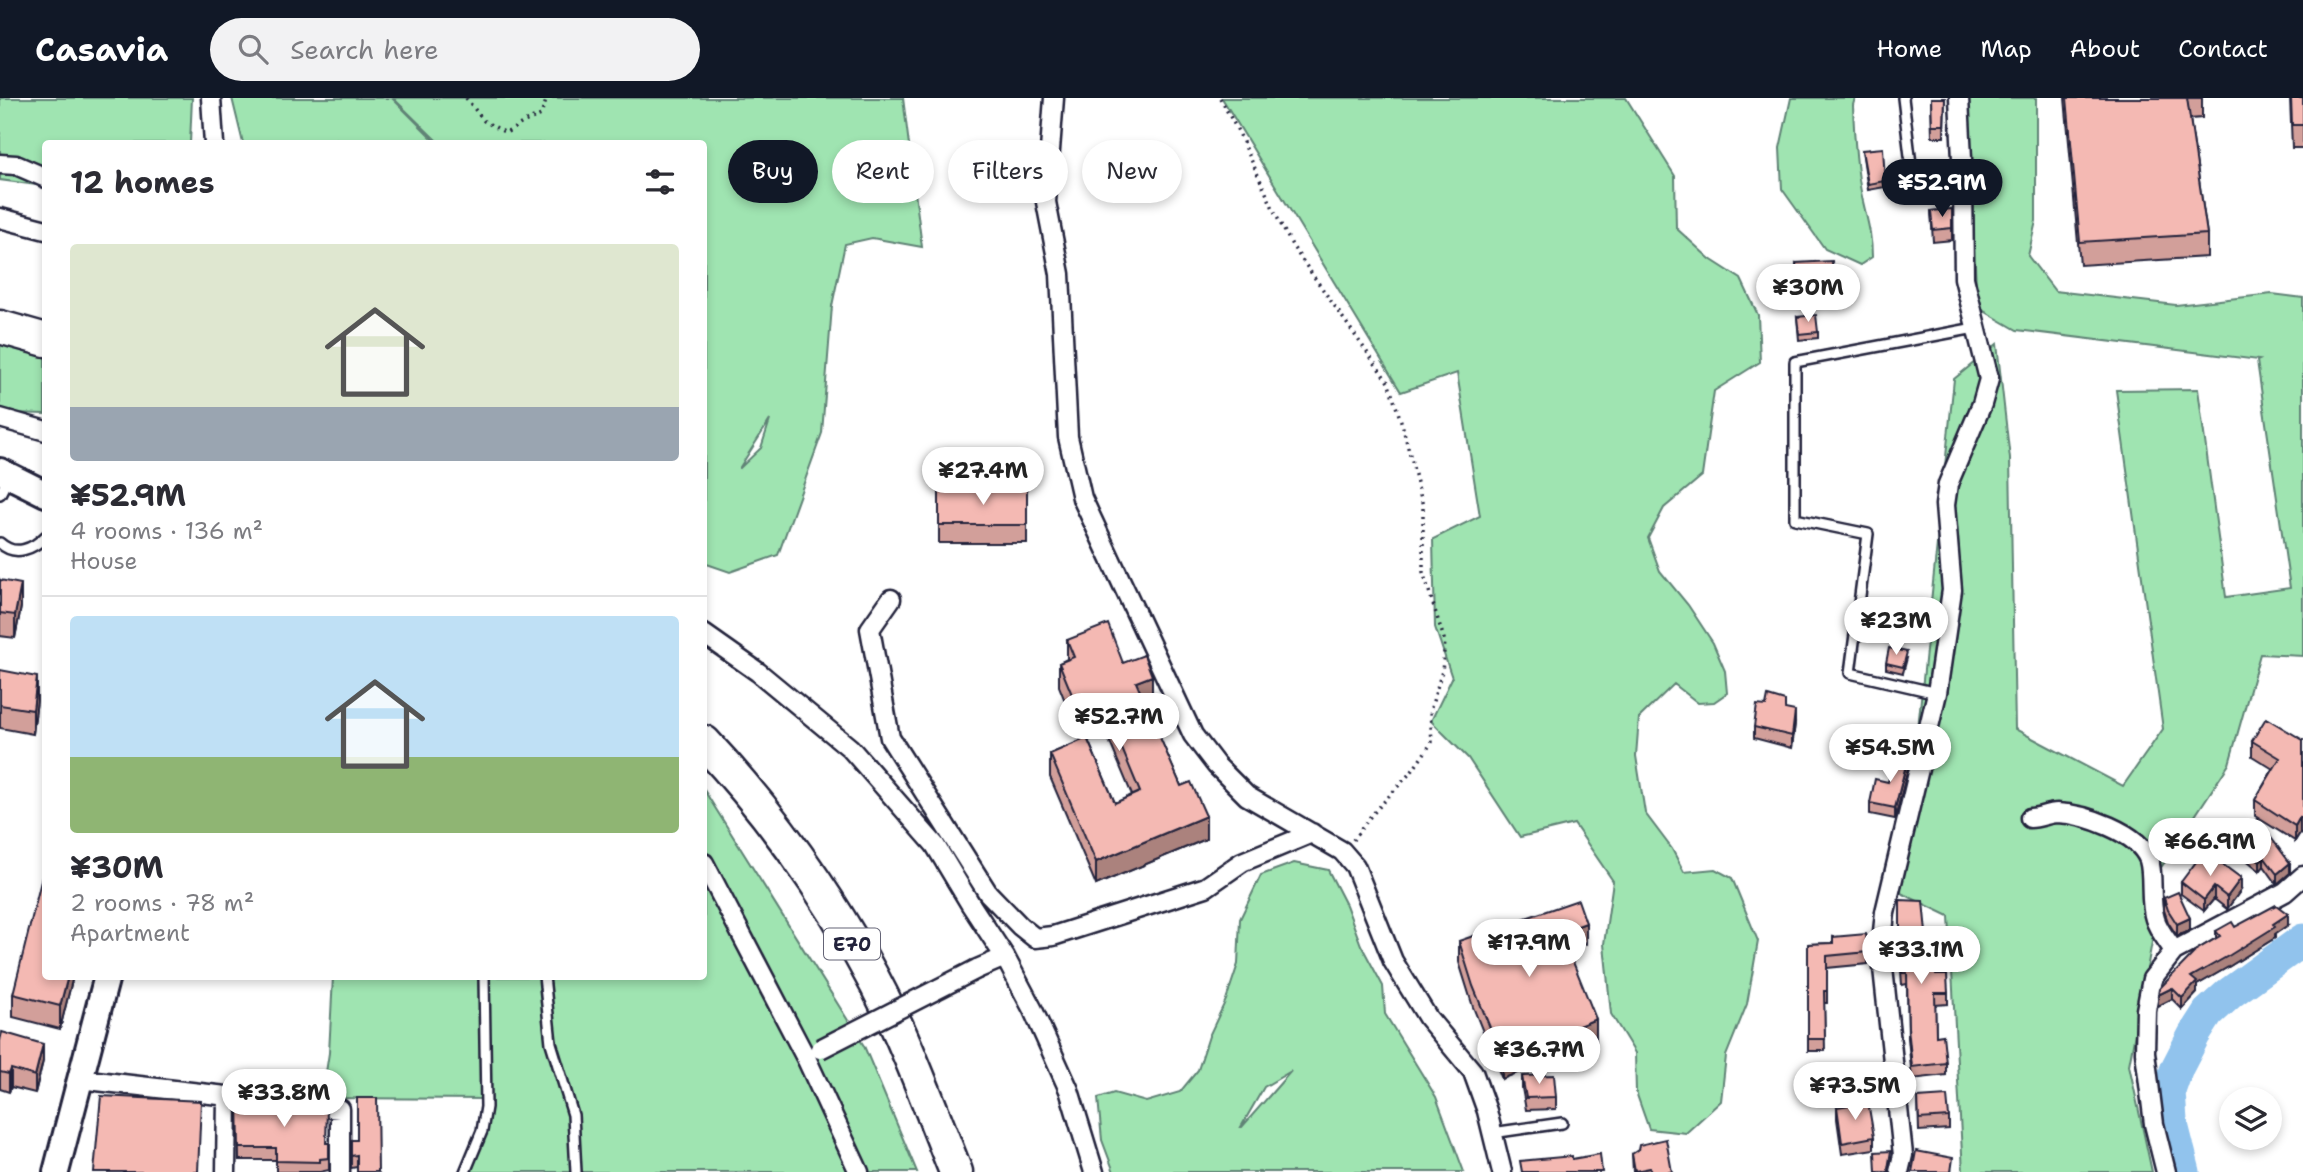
<!DOCTYPE html>
<html lang="en">
<head>
<meta charset="utf-8">
<style>
  :root { --surface:#fff; --page:#f2f2f3; --text:#2b2b33; --muted:#7c7c81; --line:#e1e1e2; --accent:#111827 }
  body { margin:0; font-family:"Shantell Sans",sans-serif; background:var(--page); color:var(--text); height:100vh; display:flex; flex-direction:column; font-size:26px; white-space:nowrap }
  * { box-sizing:border-box; margin:0 }
  p { font-size:23px; color:var(--muted) }
  .icon { flex:none; width:38px; height:38px; fill:none; stroke:currentColor; stroke-width:2; stroke-linecap:round; stroke-linejoin:round }
  .map { position:relative; flex:1; overflow:hidden }
  .sheet { position:absolute; left:42px; top:42px; width:665px; height:840px; display:flex; flex-direction:column; background:var(--surface); border-radius:7px; box-shadow:0 4px 10px #0003 }
  .sheet>* { flex:none }
  .banner { position:absolute; left:728px; top:42px; width:665px; height:63px; display:flex; gap:14px }
  .buttons { position:absolute; left:2219px; top:989px; display:grid; gap:14px }
  .buttons a { display:grid; place-items:center; width:63px; height:63px; border-radius:50%; background:var(--surface); box-shadow:0 4px 10px #0003; font-size:35px }
  .price { position:absolute; translate:-50% -60px; padding:0 16px; border-radius:24px; background:#fff; color:#222; font-size:23px; line-height:46px; filter:drop-shadow(0 2px 4px #0008) }
  .price::after { content:''; position:absolute; left:50%; top:42px; width:21px; height:16px; margin-left:-10px; background:inherit; clip-path:polygon(0 0,100% 0,50% 100%) }
  .price.current { background:var(--accent); color:#fff }
  ul { padding:0; list-style:none }
  li { display:grid; align-content:center; gap:14px; height:371px; padding:0 28px }
  li+li { border-top:2px solid var(--line) }
  li span { display:grid; place-items:center; height:217px; border-radius:7px; color:#555 }
  li>.icon { margin-inline-start:auto }
  span .icon { width:126px; height:126px; fill:#fffc; stroke-width:1 }
  li b { font-size:30px }
  h2 { display:flex; justify-content:space-between; align-items:center; height:84px; padding:0 28px; font-size:30px }
  .chip { padding:0 24px; border-radius:32px; background:var(--surface); box-shadow:0 4px 10px #0003; font-size:24px; line-height:63px }
  .chip.current { background:var(--accent); color:#fff }
  header { display:flex; align-items:center; gap:42px; box-sizing:border-box; height:98px; padding:0 35px; background:var(--accent); color:#fff }
  header strong { font-size:33px }
  nav { display:flex; gap:38px; margin-inline-start:auto; font-size:24px }
  .search { width:490px; height:63px; background:var(--page); display:flex; align-items:center; gap:18px; box-sizing:border-box; padding:0 24px; border-radius:38px; color:var(--muted); font-size:26px }
  .map>svg:first-child { display:block }
  .green { fill:#9fe4b1; stroke:#608376; stroke-width:2; fill-rule:evenodd }
  .lines { fill:none; stroke-linecap:round; stroke-linejoin:round }
  .river { stroke:#91c3ed; stroke-width:33 }
  .lane-casing { stroke:#22223b; stroke-width:14 }
  .street-casing { stroke:#22223b; stroke-width:23 }
  .secondary-casing { stroke:#22223b; stroke-width:30 }
  .highway-casing { stroke:#22223b; stroke-width:37 }
  .path { stroke:#22223b; stroke-width:3.5; stroke-dasharray:2 5; stroke-linecap:butt }
  .lane { stroke:#fff; stroke-width:9 }
  .street { stroke:#fff; stroke-width:18 }
  .secondary { stroke:#fff; stroke-width:24 }
  .highway { stroke:#fff; stroke-width:32 }
  .street-bridge-casing { stroke:#22223b; stroke-width:23; stroke-linecap:butt }
  .street-bridge { stroke:#fff; stroke-width:18 }
  .wall { fill:#d29f9a; stroke:#22223b; stroke-width:2; fill-rule:evenodd }
  .shaded-wall { fill:#ab827d; stroke:#22223b; stroke-width:2 }
  .building { fill:#f4b9b3; stroke:#22223b; stroke-width:2 }
  .labels { text-anchor:middle; dominant-baseline:central; stroke-width:6; stroke-linejoin:round; paint-order:stroke }
  .shield { fill:#fff; stroke:#646476; stroke-width:2 }
  .shield-label { font-size:19px; font-weight:bold; fill:#22223b }
</style>
</head>
<body>
<header>
<strong>Casavia</strong>
<div class="search"><svg class="icon" aria-label="search" viewBox="0 0 24 24"><circle cx="10" cy="10" r="6"/><path d="M15 15l6 6"/></svg>Search here</div>
<nav><a>Home</a><a>Map</a><a>About</a><a>Contact</a></nav>
</header>
<div class="map">
<svg width="2303" height="1074" viewBox="0 0 2303 1074">
  <rect width="100%" height="100%" fill="#fff"/>
  <filter id="ink" filterUnits="userSpaceOnUse"><feTurbulence type="fractalNoise" baseFrequency=".0143" numOctaves="2"/><feDisplacementMap in="SourceGraphic" scale="14" xChannelSelector="R" yChannelSelector="G"/><feConvolveMatrix kernelMatrix="1 2 1 2 8 2 1 2 1" color-interpolation-filters="sRGB"/></filter>
  <g filter="url(#ink)">
    <path class="green" d="M0 0H192L190 45 46 46 45 88 0 82Z
      M232 0H392L437 45 337 46 336 42 328 46 243 45Z
      M393 0H903L922 149 872 140 845 146 832 208 822 335 778 457 730 474 704 465V46L439 45ZM770 322 761 350 740 370V369Z
      M1222 0H1626L1675 78 1676 130 1710 161 1741 181 1758 217 1760 264 1714 293 1702 378 1664 410 1648 440 1660 473 1688 507 1713 545 1725 573 1727 595 1714 604 1698 605 1674 586 1639 620 1636 658 1645 715 1672 751 1684 774 1715 771 1732 780 1758 843 1747 906 1726 958 1721 1003 1686 1035 1649 1031 1636 994 1635 955 1611 916 1604 846 1613 783 1574 726 1520 739 1468 660 1431 623 1452 580 1435 529 1433 441 1480 418 1457 275 1401 294Z
      M1791 0H1855L1853 7C1854 38 1856 69 1862 99 1867 122 1872 136 1872 159L1860 167 1825 151 1782 91 1780 50Z
      M1967 0H2036V123L2028 158 2055 193 2176 207 2272 196 2303 200V558L2260 556 2229 666 2147 791 2152 844 2129 967 2152 1074H1963L1949 818 1901 795 1954 281 1997 246 2010 361 2015 631 2123 688 2163 631 2116 292 2198 291 2226 499 2290 490 2257 263 2259 262 2017 232 1977 209Z
      M0 239 45 255V316L12 315 0 309Z
      M704 692 864 948 917 1074H466L490 1001 322 1000 329 955 333 879 704 878Z
      M1294 765 1328 772 1346 807 1361 847 1383 888 1385 916 1436 999 1464 1074H1114L1102 1042 1098 1000 1114 995 1146 1004 1180 994 1198 972 1209 938 1226 902 1238 866 1240 821 1261 777ZM1291 973 1242 1029H1241L1264 989Z"/>
    <g class="lines">
      <path class="river" d="M2184 1074 2171 1023 2169 993 2177 970 2194 937 2208 915 2230 895 2303 842"/>
      <defs>
        <path id="lane" d="M1903 0 1914 91 1963 88
          M0 396 9 379
          M0 445C15 459 33 451 46 438
          M1937 595 1850 575 1868 436 1795 421V264L1975 230
          M544 878 551 945 573 1017 576 1074
          M1492 1035 1562 1025
          M465 1074 482 1033 486 1009 484 878"/>
        <path id="street" d="M211 0 214 46
          M1054 0 1046 104 1060 176 1068 339 1082 400 1193 637 1216 667 1247 698 1342 753 1355 768 1393 863 1428 920 1473 974 1487 1013 1502 1074
          M0 66 16 67 46 80
          M0 120 46 132
          M0 320 46 333
          M891 501 870 531 890 640 988 795 1020 828 1035 840 1053 838 1206 789 1242 764 1312 735
          M704 536 758 574 850 650 935 747 971 807 1005 859 1033 912 1069 992 1094 1074
          M2030 720C2040 720 2048 715 2057 715 2084 716 2139 734 2149 762 2154 778 2149 804 2155 821 2158 832 2168 843 2174 853
          M704 765 807 962 859 1074
          M977 871 1005 859
          M79 981 340 1011V1074
          M226 1074 227 998
          M1899 1074 1903 1057 1883 870 1882 844 1885 814 1937 595 1952 492 1945 407 1948 386 1982 306 1989 281 1964 180 1963 81 1959 0
          M2166 1074 2154 1026 2145 954 2146 912 2152 881 2174 853 2285 794 2303 778"/>
        <path id="secondary" d="M0 373 46 396
          M56 1074 107 878"/>
        <path id="highway" d="M0 229 46 242
          M704 644C783 728 855 834 902 940 921 984 938 1029 956 1074"/>
      </defs>
      <use href="#lane" class="lane-casing"/>
      <use href="#street" class="street-casing"/>
      <use href="#secondary" class="secondary-casing"/>
      <use href="#highway" class="highway-casing"/>
      <path class="path" d="M466 0 484 23 506 35 524 24 541 17 547 0
        M1220 0 1239 35 1277 119 1293 149 1388 284 1402 326 1423 408V474L1445 544 1442 573 1430 613 1432 644 1413 672 1369 720 1353 742"/>
      <use href="#lane" class="lane"/>
      <use href="#street" class="street"/>
      <use href="#secondary" class="secondary"/>
      <use href="#highway" class="highway"/>
      <defs>
        <path id="street-bridge" d="M820 951 977 871"/>
      </defs>
      <use href="#street-bridge" class="street-bridge-casing"/>
      <use href="#street-bridge" class="street-bridge"/>
    </g>
    <path class="wall" d="M1931 0H1945L1944 39H1932Z
      M2065 0H2202V20L2190 21 2207 136V159L2080 167Z
      M2290 0H2303V50H2292Z
      M1862 52 1885 83V89L1868 92Z
      M1952 111V142L1933 144 1931 113Z
      M1796 165 1833 180V192L1798 194Z
      M1797 219 1818 234V240L1799 242Z
      M939 391H1027V445H939Z
      M0 482 21 509 15 540 0 538Z
      M1067 542 1123 565 1152 601 1144 604 1181 688 1206 741 1096 787 1050 679V656L1081 643 1059 588V565L1067 561ZM1106 635 1132 697 1115 705 1088 642Z
      M1907 560 1903 575 1886 571V565Z
      M0 572 37 602 33 636 0 630Z
      M1795 625 1792 650 1754 640V629Z
      M2303 642V736L2300 735 2295 743 2255 718V702L2273 671 2252 658V643Z
      M1908 670 1895 721 1870 716V705L1888 684Z
      M2257 721 2290 775 2277 786 2264 768 2260 773 2237 754V744Z
      M2181 784 2241 792 2227 811 2214 801 2204 813 2181 796Z
      M2164 800 2190 832 2177 838 2168 824 2164 812Z
      M1900 802 1927 845 1936 877 1948 895V906L1935 907 1936 938 1946 965V977L1912 981 1908 940 1907 886 1902 887 1900 858Z
      M2288 827 2275 836V840L2230 868 2197 887V895L2182 911 2172 901 2158 908 2193 856V854L2216 840V833L2235 829Z
      M1833 839 1868 854V866L1827 870V905H1824L1825 953H1808V846L1833 845Z
      M1459 843 1586 846 1568 853 1596 943 1502 981 1473 909 1459 864Z
      M73 878 60 931 13 919V896Z
      M0 943 43 963 35 995 11 989 9 994 0 991Z
      M1522 978 1556 999V1011L1526 1012 1522 990Z
      M238 999 301 1008 327 1045H329V1072L320 1074H276V1062H239Z
      M1918 1000 1949 1019V1031L1919 1033Z
      M1837 1009 1874 1039V1051L1842 1056 1837 1021Z
      M351 1042 378 1074 357 1069 351 1070Z
      M1632 1056 1672 1074H1633Z"/>
    <path class="shaded-wall" d="M21 486V509L15 540V517Z
      M1152 578V601L1136 608V584Z
      M37 579V602L33 636V612Z
      M1106 612V635L1082 645V621Z
      M1795 613V625L1792 650V638Z
      M1908 659V670L1895 721V710Z
      M1206 718V741L1096 787V764Z
      M2300 719V735L2295 743V728Z
      M2264 759V768L2260 773V763Z
      M2290 765V775L2277 786V776Z
      M2241 780V792L2227 811V799Z
      M2214 789V801L2204 813V802Z
      M2288 816V827L2275 836V840L2230 868 2197 887V895L2182 911V900L2191 879Z
      M2190 820V832L2177 838V826Z
      M1586 825V846L1561 855V834Z
      M68 878H73L60 931V908Z
      M2172 890V901L2158 908V897Z
      M1596 921V943L1502 981V959Z
      M43 946V963L35 995V978Z
      M11 971V989L9 994V976Z"/>
    <path class="building" d="M1931 0H1945L1944 27H1932Z
      M2067 0H2187L2207 136 2080 144Z
      M2291 0H2303V27H2292Z
      M1883 50 1885 83 1868 86 1862 52Z
      M1952 111V130L1933 132 1931 113Z
      M1832 163 1833 180 1798 183 1796 165Z
      M1816 217 1818 234 1799 236 1797 219Z
      M939 391H1027V427H939Z
      M0 482 21 486 15 517 0 515Z
      M1108 526 1123 565 1144 557 1152 578 1136 584 1181 688 1191 684 1206 718 1096 764 1050 656 1087 640 1115 705 1140 694 1106 612 1082 621 1059 565 1074 559 1067 542Z
      M1889 550 1907 554 1903 569 1886 565Z
      M0 572 37 579 33 612 0 607Z
      M1768 598 1785 603V611L1795 613 1792 638 1754 629 1757 607 1766 608Z
      M2266 620 2303 642V721L2300 719 2295 728 2255 702 2280 660 2252 643Z
      M1895 656 1908 659 1895 710 1870 705 1875 681 1888 684Z
      M2257 721 2290 765 2277 776 2264 759 2260 763 2237 744Z
      M2210 757 2241 780 2227 799 2214 789 2204 802 2181 784 2199 760 2204 764Z
      M46 763V878H68L60 908 13 896Z
      M2178 794 2190 820 2177 826 2168 812 2164 800Z
      M1578 802 1586 825 1561 834 1596 921 1502 959 1473 888 1459 843Z
      M1900 802 1923 803 1927 845H1933L1936 877H1947L1948 895H1935L1936 938 1943 937 1946 965 1912 969 1908 929 1907 875H1902L1900 847Z
      M2276 807 2288 816 2273 826 2275 829 2230 857 2191 879 2197 884 2182 900 2172 890 2158 897 2159 891 2194 855 2193 854 2220 838 2216 833 2232 824 2235 829Z
      M1866 836 1868 854 1827 858V893H1824L1825 941H1808V846L1833 845V839Z
      M2 934 43 946 35 978 11 971 9 976 0 974V943Z
      M1554 977 1556 999 1526 1000 1522 978Z
      M101 998 201 1003 198 1074H94Z
      M1947 998 1949 1019 1919 1021 1918 1000Z
      M238 999 301 1006V1008L327 1009 326 1045H329V1060L320 1061V1064L276 1063V1050H239Z
      M357 1000H377L378 1074H357V1057L351 1058V1042H357Z
      M1868 1004 1874 1039 1842 1045 1837 1009Z
      M1666 1041 1672 1074H1651L1650 1070 1635 1073 1632 1056 1638 1052 1639 1047Z
      M1891 1053 1888 1071 1890 1074H1876L1875 1054Z
      M1916 1053 1953 1060 1951 1074H1912Z
      M1600 1056 1602 1074H1522L1520 1063 1572 1058V1061Z"/>
  </g>
  <g class="labels">
    <rect class="shield" x="824" y="830.5" width="56" height="31" rx="5"/>
    <g class="shield-label">
      <text x="852" y="846">E70</text>
    </g>
  </g>
</svg>
<div class="buttons">
<a><svg class="icon" aria-label="layers" viewBox="0 0 24 24"><path d="M12 4l9 5-9 5-9-5zM3 14l9 5 9-5"/></svg></a>
</div>
<b class="price current" style="left:1942px;top:121px">¥52.9M</b>
<b class="price" style="left:1808px;top:226px">¥30M</b>
<b class="price" style="left:983px;top:409px">¥27.4M</b>
<b class="price" style="left:1896px;top:559px">¥23M</b>
<b class="price" style="left:1119px;top:655px">¥52.7M</b>
<b class="price" style="left:1890px;top:686px">¥54.5M</b>
<b class="price" style="left:2210px;top:780px">¥66.9M</b>
<b class="price" style="left:1529px;top:881px">¥17.9M</b>
<b class="price" style="left:1921px;top:888px">¥33.1M</b>
<b class="price" style="left:1539px;top:988px">¥36.7M</b>
<b class="price" style="left:1855px;top:1024px">¥73.5M</b>
<b class="price" style="left:284px;top:1031px">¥33.8M</b>
<div class="banner">
<a class="chip current">Buy</a>
<a class="chip">Rent</a>
<a class="chip">Filters</a>
<a class="chip">New</a>
</div>
<section class="sheet">
<h2>12 homes<svg class="icon" aria-label="filters" viewBox="0 0 24 24"><path d="M4 7h16M4 17h16"/><circle cx="9" cy="7" r="2"/><circle cx="15" cy="17" r="2"/></svg></h2>
<ul>
<li><span style="background:linear-gradient(#dfe7d0 75%,#9aa5b1 0)"><svg class="icon" aria-label="home" viewBox="0 0 24 24"><path d="M3 11l9-7 9 7M6 9v11h12V9"/></svg></span><div><b>¥52.9M</b><p>4 rooms · 136 m²</p><p>House</p></div></li>
<li><span style="background:linear-gradient(#bfe0f5 65%,#8fb573 0)"><svg class="icon" aria-label="home" viewBox="0 0 24 24"><path d="M3 11l9-7 9 7M6 9v11h12V9"/></svg></span><div><b>¥30M</b><p>2 rooms · 78 m²</p><p>Apartment</p></div></li>
</ul>
</section>
</div>
</body>
</html>
